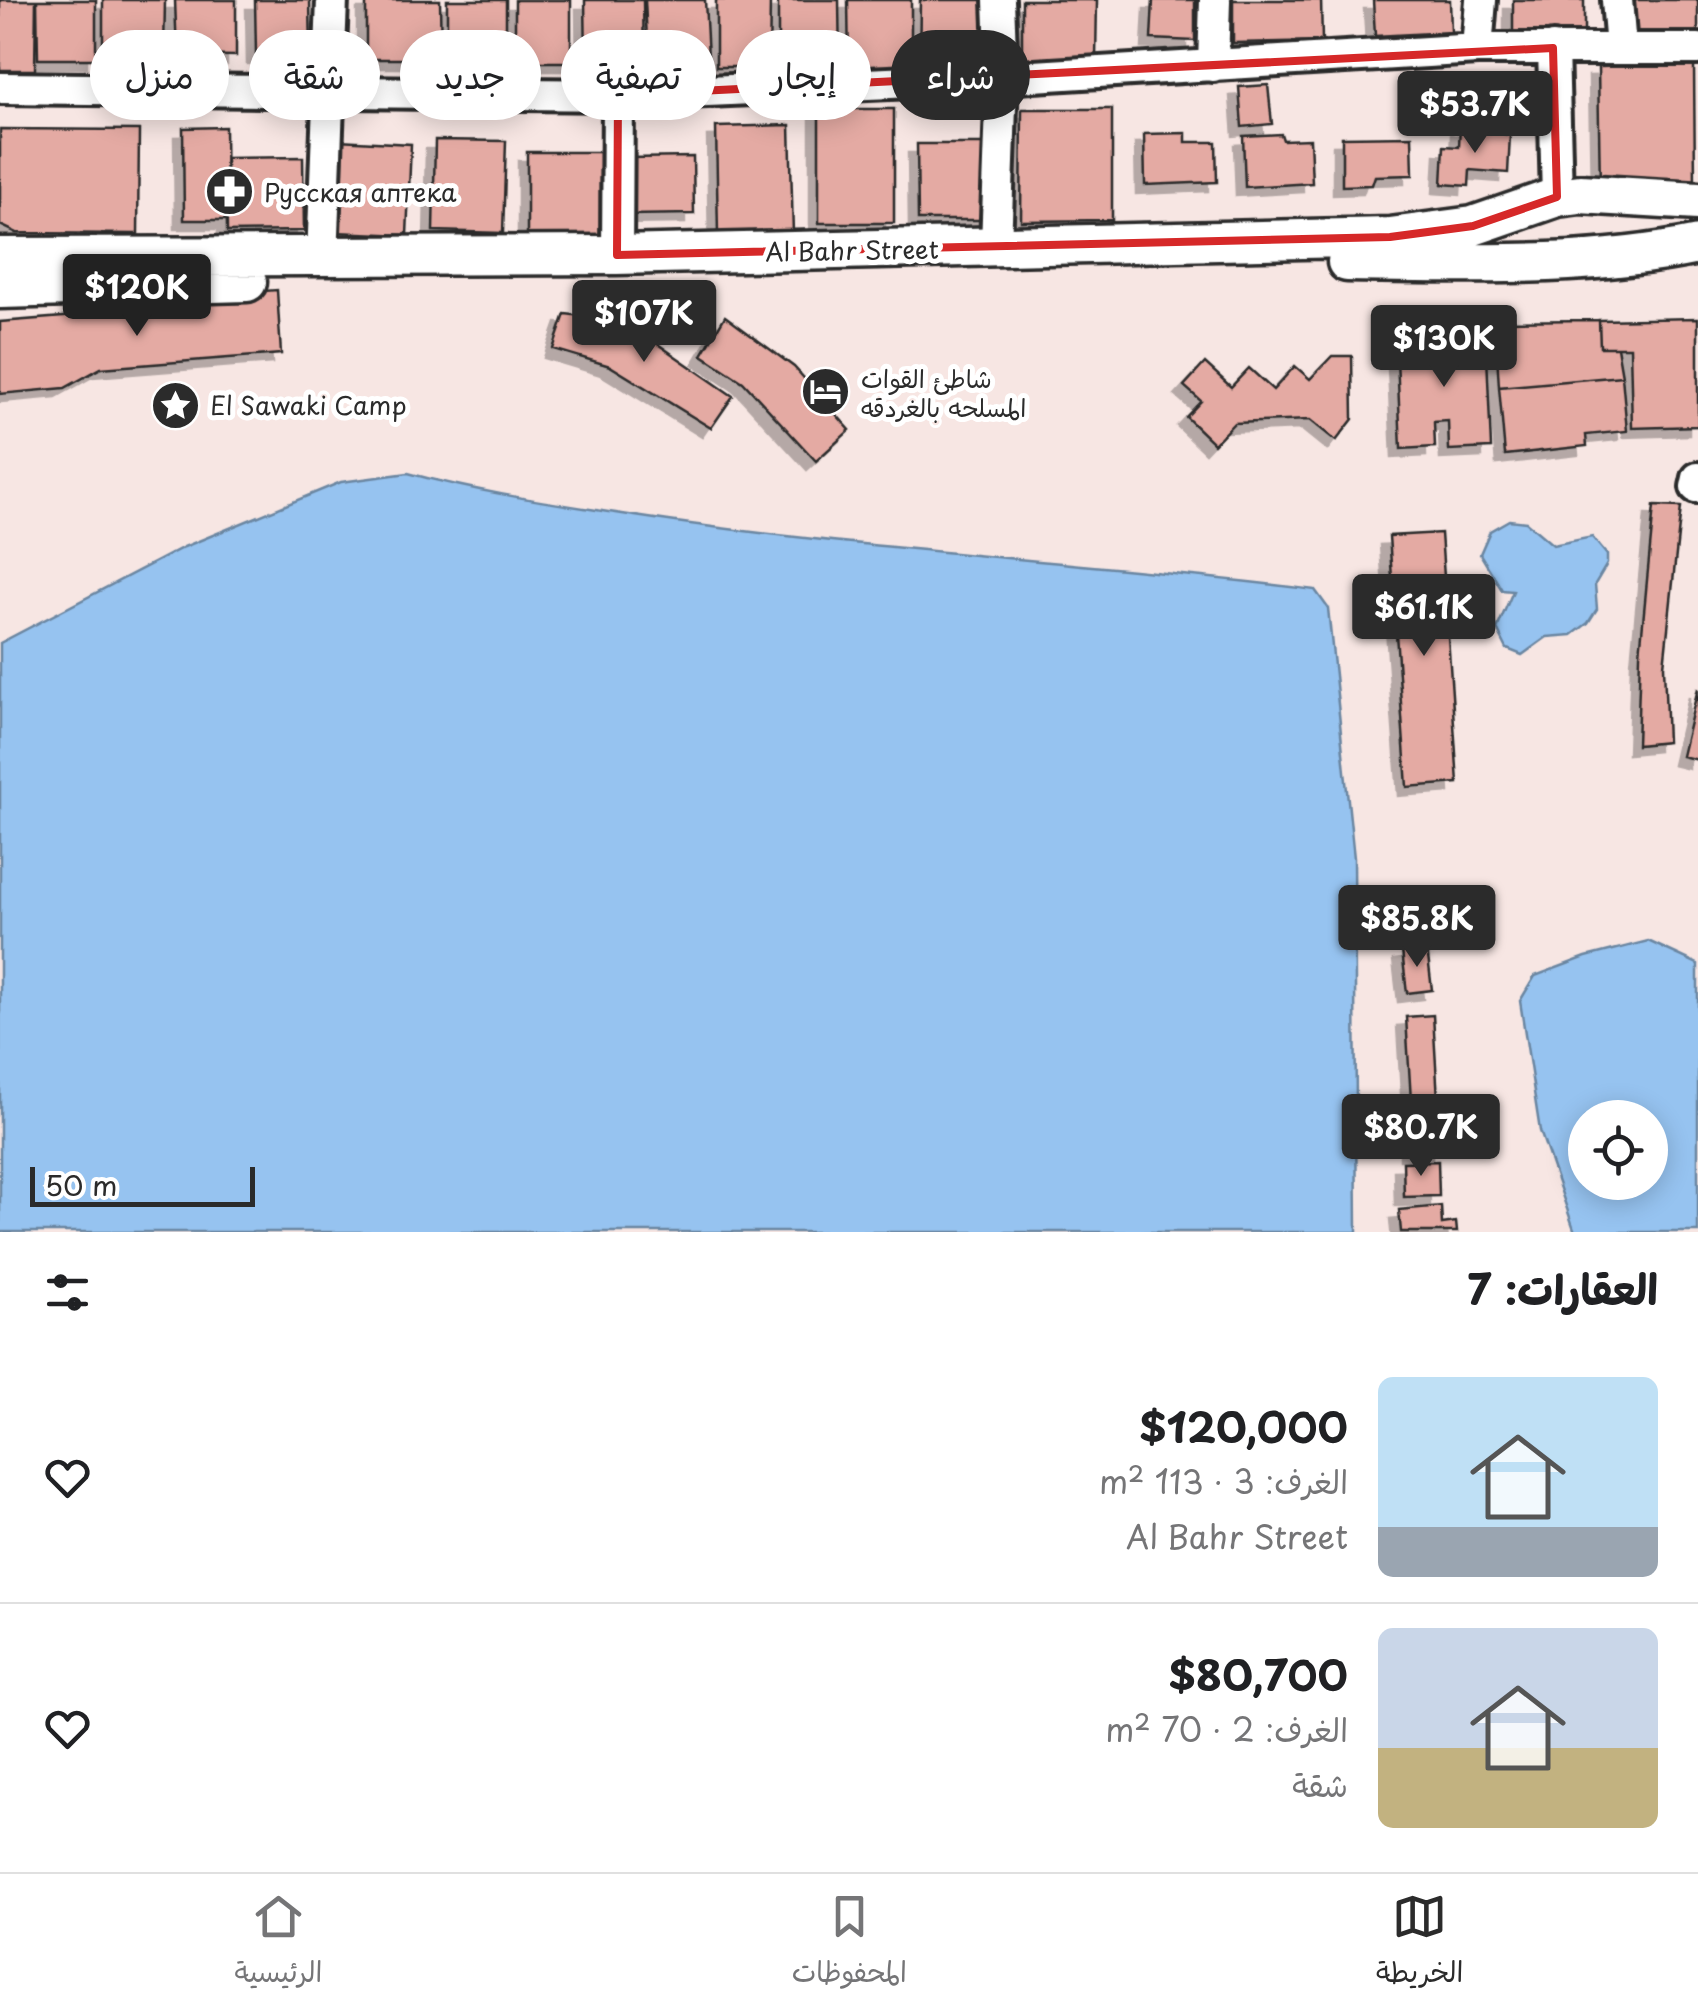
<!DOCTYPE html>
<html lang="ar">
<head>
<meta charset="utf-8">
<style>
  :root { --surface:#fff; --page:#f6f6f6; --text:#202124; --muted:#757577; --line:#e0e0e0; --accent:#2b2b2b }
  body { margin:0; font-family:"Playpen Sans","Playpen Sans Arabic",sans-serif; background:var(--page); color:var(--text); direction:rtl; height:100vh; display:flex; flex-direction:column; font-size:38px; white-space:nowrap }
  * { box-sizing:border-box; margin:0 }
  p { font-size:32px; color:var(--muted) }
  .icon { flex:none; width:55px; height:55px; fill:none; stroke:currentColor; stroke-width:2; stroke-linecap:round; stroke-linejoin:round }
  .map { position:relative; height:1232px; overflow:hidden; direction:ltr }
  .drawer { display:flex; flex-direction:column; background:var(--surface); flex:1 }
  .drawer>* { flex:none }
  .guide { position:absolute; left:30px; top:30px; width:1000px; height:90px; direction:rtl; display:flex; gap:20px }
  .controls { position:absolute; left:1568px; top:1100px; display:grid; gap:20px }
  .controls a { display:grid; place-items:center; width:100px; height:100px; border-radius:50%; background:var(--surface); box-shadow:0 5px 25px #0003; font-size:50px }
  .scale { position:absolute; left:30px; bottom:25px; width:225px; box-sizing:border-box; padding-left:10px; border:5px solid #2b2b2b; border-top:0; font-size:28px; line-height:35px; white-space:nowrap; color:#2b2b2b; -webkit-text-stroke:8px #fff; paint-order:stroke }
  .price { position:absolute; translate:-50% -85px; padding:0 22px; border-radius:10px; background:var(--accent); color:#fff; font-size:32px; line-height:65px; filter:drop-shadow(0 2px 5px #0008) }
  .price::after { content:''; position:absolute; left:50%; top:60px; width:30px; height:22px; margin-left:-15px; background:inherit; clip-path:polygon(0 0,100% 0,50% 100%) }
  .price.active { background:#222; color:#fff }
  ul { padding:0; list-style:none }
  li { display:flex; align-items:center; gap:30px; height:250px; padding:0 40px }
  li+li { border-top:2px solid var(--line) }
  li span { display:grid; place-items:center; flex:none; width:280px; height:200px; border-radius:15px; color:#555 }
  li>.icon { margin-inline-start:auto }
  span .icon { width:120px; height:120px; fill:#fffc; stroke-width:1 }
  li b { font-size:42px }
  h2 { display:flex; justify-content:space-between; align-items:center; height:120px; padding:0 40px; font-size:42px }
  .chip { padding:0 35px; border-radius:45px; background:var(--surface); box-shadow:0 5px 25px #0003; font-size:35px; line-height:90px }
  .chip.active { background:var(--accent); color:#fff }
  .tab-bar { display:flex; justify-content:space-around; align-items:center; height:140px; border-top:2px solid var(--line); background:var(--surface); font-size:28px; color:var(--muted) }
  .tab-bar a { display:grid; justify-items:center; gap:5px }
  .tab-bar .active { color:var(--accent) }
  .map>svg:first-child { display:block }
  .water { fill:#96c3f0; stroke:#6b86a1; stroke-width:2.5; fill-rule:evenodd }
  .building { fill:#e4aaa3; stroke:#2b2b2b; stroke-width:2.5; filter:url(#shadow) }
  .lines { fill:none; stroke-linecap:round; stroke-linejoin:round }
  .minor-casing { stroke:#2b2b2b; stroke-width:38 }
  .major-casing { stroke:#2b2b2b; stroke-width:45 }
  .minor { stroke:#fff; stroke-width:30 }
  .major { stroke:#fff; stroke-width:38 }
  .marked { fill:none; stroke:#d62828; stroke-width:8; stroke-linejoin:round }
  .labels { text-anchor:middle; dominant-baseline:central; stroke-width:10; stroke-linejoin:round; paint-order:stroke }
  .poi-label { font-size:25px; fill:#2b2b2b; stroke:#fff; text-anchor:start }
  .street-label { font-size:25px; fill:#2b2b2b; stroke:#fff }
</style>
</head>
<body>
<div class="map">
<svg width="1698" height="1232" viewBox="0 0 1698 1232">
  <defs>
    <filter id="shadow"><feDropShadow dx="-9" dy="9" stdDeviation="0" flood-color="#0004"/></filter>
  </defs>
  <rect width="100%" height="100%" fill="#f7e6e3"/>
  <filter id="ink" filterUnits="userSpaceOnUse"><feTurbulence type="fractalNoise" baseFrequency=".01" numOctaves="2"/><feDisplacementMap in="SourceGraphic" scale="20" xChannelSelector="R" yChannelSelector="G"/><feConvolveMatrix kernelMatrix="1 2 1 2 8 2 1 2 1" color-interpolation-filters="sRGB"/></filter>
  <g filter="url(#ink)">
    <path class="water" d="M408 473C477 492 546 502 616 513 847 550 1082 560 1315 590L1328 608 1354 858 1357 1232H0V643L184 547 341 482Z
      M1509 520 1526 522 1553 545 1592 537 1607 555V564L1595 584 1597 609 1588 623 1572 635 1547 637 1522 655 1507 649 1497 629 1513 591 1502 590 1480 554 1490 531Z
      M1648 941 1698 964V1232H1575L1540 1131 1520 1001 1535 976 1586 957ZM1585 1118H1650V1182H1585Z"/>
    <path class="building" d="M0 0H36L35 70H0Z
      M37 0H96V59H38Z
      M103 0H165L164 57H103Z
      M175 0H236V56L177 55Z
      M255 0H310L311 54 256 55Z
      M366 0H440L441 59H366Z
      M447 0H506V60L447 61Z
      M515 0H571V62H515Z
      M585 0H643L644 58 586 60Z
      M645 0H705L708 58 648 60Z
      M716 0H770L769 67H716Z
      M778 0H839L840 68 778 69Z
      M848 0H911V70L849 71Z
      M920 0H990L989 71H919Z
      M1022 0H1097L1096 59 1022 58Z
      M1153 0H1195V41L1151 39Z
      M1233 0H1321L1322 41 1233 43Z
      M1373 0H1450L1451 32 1375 36Z
      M1513 0H1584V43L1513 44Z
      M1631 0H1698V41L1631 43Z
      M1694 65 1695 186 1600 188 1598 67Z
      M1268 85 1272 124 1242 127 1239 87Z
      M819 109H894V223H819Z
      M1022 109H1112V220L1021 221Z
      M790 125 793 234 718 236 716 127Z
      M1460 126 1510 135 1508 173 1470 170 1469 186 1442 184 1444 146 1459 147Z
      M225 127 226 220H184L183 128Z
      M0 129 139 130 138 234 17 233 0 225Z
      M1186 133V142H1216L1217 182 1145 185 1144 134Z
      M1281 134 1283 140 1310 139 1312 183 1245 187 1243 136Z
      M1412 136 1413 175 1375 176 1372 185 1342 186V137Z
      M338 140 411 144 407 235 334 232Z
      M435 140 506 141 503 233 433 231Z
      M917 144H986V220H918Z
      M527 152H600V243H527Z
      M303 157 304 231 227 232 226 158Z
      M693 157 694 214 628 215 627 158Z
      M277 290 281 354 101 368 65 388 0 394V322L152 310 155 299Z
      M565 314 591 317 646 336 733 396 711 428 610 366 553 349Z
      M725 316 794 367 850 430 816 461 743 382 702 355Z
      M1698 318V426L1632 428 1630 347H1600L1599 320Z
      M1599 320 1600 347H1617L1622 376 1499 387 1495 321Z
      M1486 332 1491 448 1449 450 1448 421 1434 422 1435 447 1401 449 1396 336Z
      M1332 356H1352L1353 419 1336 441 1310 420 1234 423 1214 444 1186 417 1201 401 1184 386 1205 363 1231 387 1249 368 1273 390 1295 366 1310 379Z
      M1622 376 1627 431 1586 435 1587 446 1505 455 1499 387Z
      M1654 506 1681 507 1664 666 1667 742 1637 745 1640 654Z
      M1441 533 1458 783 1407 787 1389 536Z
      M1698 688V760L1682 756Z
      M1427 948 1432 990 1407 993 1402 951Z
      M1433 1015 1438 1099 1411 1101 1406 1017Z
      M1409 1122H1441V1150L1409 1151Z
      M1438 1161 1439 1196 1404 1197 1403 1162Z
      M1441 1206 1442 1224 1456 1222 1457 1232H1401L1399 1210Z"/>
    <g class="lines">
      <defs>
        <path id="minor" d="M1617 0 1621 48
          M1553 48 1557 197
          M1477 49 1481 0
          M1213 66 1215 0
          M0 88 618 95 1002 78 1477 49H1698
          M996 246 1002 78 999 0
          M617 255 618 95
          M322 259 332 0
          M1696 487 1698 478"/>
        <path id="major" d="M0 257 617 255 1390 237 1473 226 1557 197 1580 194 1698 201
          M1347 262C1464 263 1582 269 1698 245
          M0 289 247 282"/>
      </defs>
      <use href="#minor" class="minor-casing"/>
      <use href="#major" class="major-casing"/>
      <use href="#minor" class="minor"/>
      <use href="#major" class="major"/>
    </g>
  </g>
  <path class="marked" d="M1553 48 1557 197 1473 226 1390 237 617 255 618 95Z"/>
  <defs>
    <symbol id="pharmacy-disc" viewBox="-11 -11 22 22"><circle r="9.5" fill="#2b2b2b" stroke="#fff"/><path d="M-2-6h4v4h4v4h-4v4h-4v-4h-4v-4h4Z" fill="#fff"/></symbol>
    <symbol id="hotel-disc" viewBox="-11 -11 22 22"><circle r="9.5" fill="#2b2b2b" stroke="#fff"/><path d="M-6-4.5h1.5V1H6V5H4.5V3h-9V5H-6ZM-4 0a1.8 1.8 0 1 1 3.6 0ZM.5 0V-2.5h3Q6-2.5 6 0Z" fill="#fff"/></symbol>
    <symbol id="sight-disc" viewBox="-11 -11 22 22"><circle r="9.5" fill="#2b2b2b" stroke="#fff"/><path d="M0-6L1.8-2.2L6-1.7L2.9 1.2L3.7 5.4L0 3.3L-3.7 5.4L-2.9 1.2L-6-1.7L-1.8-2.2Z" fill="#fff"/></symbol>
  </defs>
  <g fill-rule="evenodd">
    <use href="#pharmacy-disc" x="202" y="164" width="55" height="55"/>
    <use href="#hotel-disc" x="798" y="364" width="55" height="55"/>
    <use href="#sight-disc" x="148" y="378" width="55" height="55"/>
  </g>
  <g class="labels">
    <g class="poi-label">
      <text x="264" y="192">Русская аптека</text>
      <text x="861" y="378">شاطئ القوات<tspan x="861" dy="29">المسلحه بالغردقه</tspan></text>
      <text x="210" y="405">El Sawaki Camp</text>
    </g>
    <g class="street-label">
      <text transform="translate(852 250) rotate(-1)">Al Bahr Street</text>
    </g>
  </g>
</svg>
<div class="controls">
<a><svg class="icon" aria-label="locate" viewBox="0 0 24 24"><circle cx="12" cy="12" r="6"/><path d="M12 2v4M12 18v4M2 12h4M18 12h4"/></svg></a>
</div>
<div class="scale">50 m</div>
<b class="price" style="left:1475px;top:156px">$53.7K</b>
<b class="price active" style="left:137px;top:339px">$120K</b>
<b class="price" style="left:644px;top:365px">$107K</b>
<b class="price" style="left:1444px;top:390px">$130K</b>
<b class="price" style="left:1424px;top:659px">$61.1K</b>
<b class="price" style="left:1417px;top:970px">$85.8K</b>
<b class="price" style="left:1421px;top:1179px">$80.7K</b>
<div class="guide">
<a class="chip active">شراء</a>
<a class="chip">إيجار</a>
<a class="chip">تصفية</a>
<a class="chip">جديد</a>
<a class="chip">شقة</a>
<a class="chip">منزل</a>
</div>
</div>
<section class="drawer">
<h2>العقارات: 7<svg class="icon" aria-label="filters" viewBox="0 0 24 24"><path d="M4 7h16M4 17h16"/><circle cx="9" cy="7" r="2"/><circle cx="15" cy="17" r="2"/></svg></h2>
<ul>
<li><span style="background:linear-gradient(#bfe0f5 75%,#9aa5b1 0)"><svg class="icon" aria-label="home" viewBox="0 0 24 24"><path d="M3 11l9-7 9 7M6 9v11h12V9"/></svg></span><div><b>$120,000</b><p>الغرف: 3 · 113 m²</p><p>Al Bahr Street</p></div><svg class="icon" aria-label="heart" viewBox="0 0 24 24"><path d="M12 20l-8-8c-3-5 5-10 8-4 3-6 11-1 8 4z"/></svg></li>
<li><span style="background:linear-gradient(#c9d6e8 60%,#c2b280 0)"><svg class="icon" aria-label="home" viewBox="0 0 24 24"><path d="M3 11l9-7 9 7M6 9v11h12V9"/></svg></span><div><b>$80,700</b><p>الغرف: 2 · 70 m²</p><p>شقة</p></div><svg class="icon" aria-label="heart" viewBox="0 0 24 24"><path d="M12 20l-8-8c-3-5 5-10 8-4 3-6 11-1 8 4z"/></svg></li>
</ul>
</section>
<nav class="tab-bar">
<a class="active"><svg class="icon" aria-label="map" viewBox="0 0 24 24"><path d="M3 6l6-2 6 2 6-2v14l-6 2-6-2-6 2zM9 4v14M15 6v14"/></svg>الخريطة</a>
<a><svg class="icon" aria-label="saved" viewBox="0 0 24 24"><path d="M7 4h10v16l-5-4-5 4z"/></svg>المحفوظات</a>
<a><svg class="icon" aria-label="home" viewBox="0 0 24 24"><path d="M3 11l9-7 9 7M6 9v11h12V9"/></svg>الرئيسية</a>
</nav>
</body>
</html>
